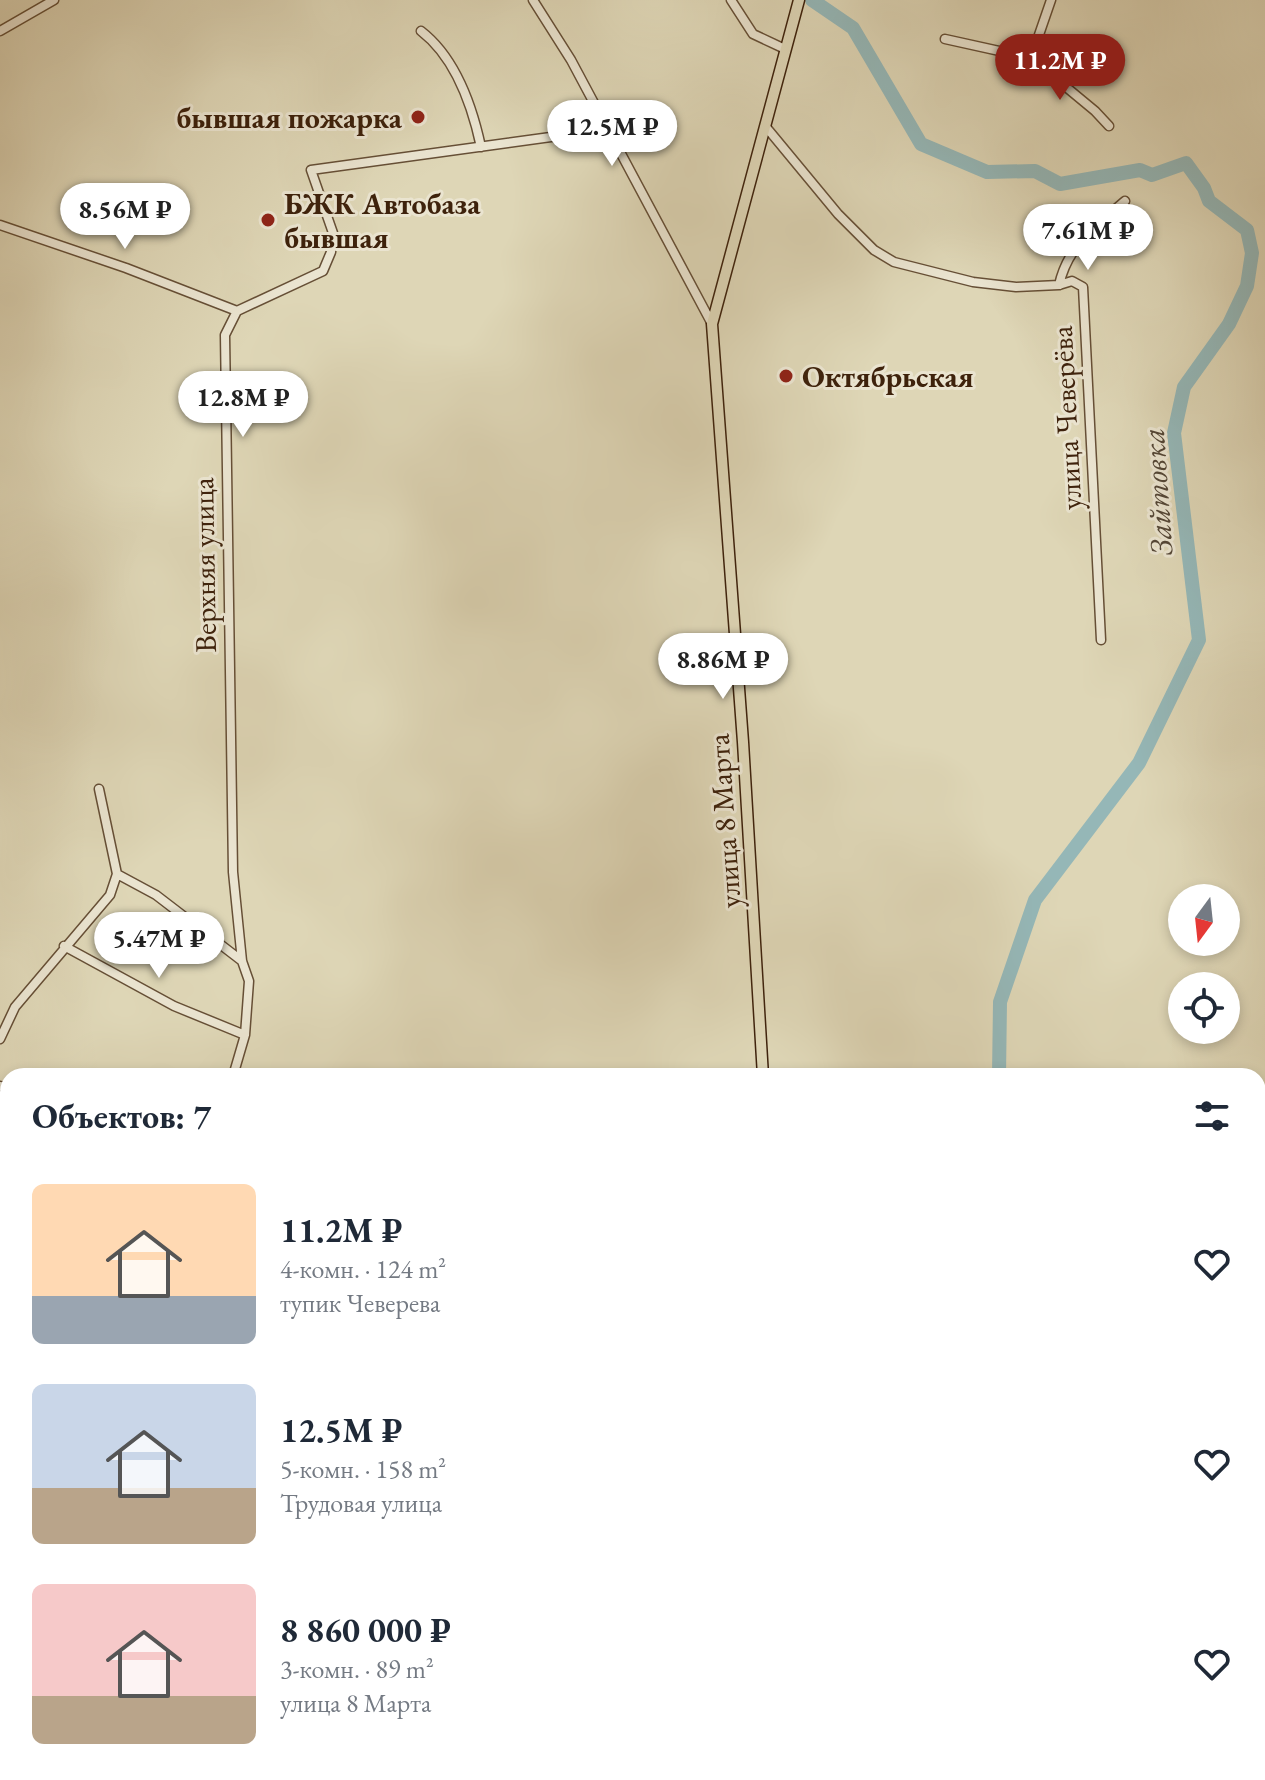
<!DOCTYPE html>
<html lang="ru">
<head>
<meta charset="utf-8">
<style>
  :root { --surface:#fff; --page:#f6f6f7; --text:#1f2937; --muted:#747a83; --accent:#8f2418 }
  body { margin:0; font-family:"EB Garamond",serif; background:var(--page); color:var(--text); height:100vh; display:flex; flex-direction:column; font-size:30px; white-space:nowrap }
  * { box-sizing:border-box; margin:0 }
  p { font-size:26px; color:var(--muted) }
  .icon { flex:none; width:44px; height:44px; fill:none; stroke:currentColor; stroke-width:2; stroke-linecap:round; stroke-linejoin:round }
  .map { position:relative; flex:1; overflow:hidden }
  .details { position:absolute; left:0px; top:1068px; width:1266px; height:712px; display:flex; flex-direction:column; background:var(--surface); border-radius:24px 24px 0 0; box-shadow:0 4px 12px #0003 }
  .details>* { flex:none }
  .needle { width:52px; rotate:195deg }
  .controls { position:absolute; left:1168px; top:884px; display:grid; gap:16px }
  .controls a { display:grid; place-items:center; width:72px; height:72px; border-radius:50%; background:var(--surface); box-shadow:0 4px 12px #0003; font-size:40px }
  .price { position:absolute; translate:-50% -68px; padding:0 18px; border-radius:28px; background:#fff; color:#222; font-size:26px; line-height:52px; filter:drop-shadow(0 2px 4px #0008) }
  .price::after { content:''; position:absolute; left:50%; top:48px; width:24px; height:18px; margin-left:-12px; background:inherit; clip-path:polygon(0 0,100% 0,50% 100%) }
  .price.selected { background:var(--accent); color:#fff }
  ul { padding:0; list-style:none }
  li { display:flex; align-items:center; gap:24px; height:200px; padding:0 32px }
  li span { display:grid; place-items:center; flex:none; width:224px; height:160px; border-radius:12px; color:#555 }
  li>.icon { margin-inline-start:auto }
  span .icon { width:96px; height:96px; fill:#fffc; stroke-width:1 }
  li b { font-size:34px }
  h2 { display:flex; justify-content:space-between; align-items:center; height:96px; padding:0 32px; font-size:34px }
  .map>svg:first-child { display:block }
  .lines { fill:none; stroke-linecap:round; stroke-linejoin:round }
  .river { stroke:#95b7b7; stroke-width:14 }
  .minor-casing { stroke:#664f36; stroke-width:11 }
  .major-casing { stroke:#3e220c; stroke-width:13 }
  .minor { stroke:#eae4d0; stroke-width:8 }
  .major { stroke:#ded6b6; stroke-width:10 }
  .poi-dot { fill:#8f2418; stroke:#eae4d0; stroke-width:3 }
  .labels { text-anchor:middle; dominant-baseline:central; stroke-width:6; stroke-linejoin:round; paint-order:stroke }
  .poi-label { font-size:30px; font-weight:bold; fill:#3e220c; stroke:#eae4d0; text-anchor:start }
  .street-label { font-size:30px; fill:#3e220c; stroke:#eae4d0 }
  .water-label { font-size:32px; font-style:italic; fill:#544737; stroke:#eae4d0 }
</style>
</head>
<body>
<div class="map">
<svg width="1265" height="1780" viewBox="0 0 1265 1780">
  <rect width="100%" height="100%" fill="#ded6b6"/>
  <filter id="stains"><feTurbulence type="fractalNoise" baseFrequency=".0025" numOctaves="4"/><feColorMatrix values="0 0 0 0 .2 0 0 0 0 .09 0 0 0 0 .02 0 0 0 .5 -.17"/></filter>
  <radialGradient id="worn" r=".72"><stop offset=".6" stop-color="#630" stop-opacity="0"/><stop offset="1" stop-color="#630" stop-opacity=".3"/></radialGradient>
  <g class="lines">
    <path class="river" d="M812 0 853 28 921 144 987 172 1035 171 1060 184 1140 170 1152 175 1186 163 1204 188 1209 201 1247 230 1252 253 1247 286 1229 324 1184 387 1174 433 1199 640 1139 763 1035 900 1000 1002 999 1076
      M1258 1488 1265 1500
      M1258 1533 1265 1521
      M1258 1582 1265 1598"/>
    <defs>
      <path id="minor" d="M533 0 571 60 712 324
        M731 0 753 34 785 49
        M0 31 54 0
        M421 31C456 58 472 105 481 147
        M945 39 1031 58 1051 0
        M1031 58 1095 111 1109 126
        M766 127 838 214 874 250 894 262 973 282 1016 287 1059 285 1072 281 1083 287 1101 640
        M0 225 126 268 237 311
        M1059 285C1068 245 1095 227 1125 201
        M117 874 156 895 242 961
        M64 946 174 1006 245 1035
        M0 1039 15 1007 110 895 117 874 99 789
        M233 1076 245 1035 249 981 242 961 233 872 225 335 237 311 323 271 331 252 333 233 311 170 609 129
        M0 1086 8 1088
        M0 1219 8 1221
        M0 1349 8 1351
        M1258 1441 1265 1447
        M0 1480 8 1482
        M1258 1580 1261 1585
        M0 1608 8 1610
        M0 1732 8 1734
        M415 1772 427 1774 444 1772
        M896 1772 904 1780
        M216 1780 218 1772
        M342 1780 344 1772
        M563 1780 572 1772
        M743 1780 749 1772"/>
      <path id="major" d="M763 1076 743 742 712 324 799 0
        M1258 1635 1265 1632
        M814 1772V1780
        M1094 1780 1101 1772"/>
    </defs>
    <use href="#minor" class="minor-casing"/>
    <use href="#major" class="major-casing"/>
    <use href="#minor" class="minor"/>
    <use href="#major" class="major"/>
  </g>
  <g class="poi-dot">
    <circle cx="418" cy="117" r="8"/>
    <circle cx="268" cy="220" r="8"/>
    <circle cx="786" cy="376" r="8"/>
  </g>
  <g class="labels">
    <g class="poi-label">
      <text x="402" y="117" text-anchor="end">бывшая пожарка</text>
      <text x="284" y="203">БЖК Автобаза<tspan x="284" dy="34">бывшая</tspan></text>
      <text x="802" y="376">Октябрьская</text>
    </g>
    <g class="street-label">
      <text transform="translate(1066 418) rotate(-93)">улица Чеверёва</text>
      <text transform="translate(204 565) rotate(-91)">Верхняя улица</text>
      <text transform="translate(724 821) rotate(-94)">улица 8 Марта</text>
    </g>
    <g class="water-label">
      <text transform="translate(1157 492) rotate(-94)">Зайтовка</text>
    </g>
  </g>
  <rect width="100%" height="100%" filter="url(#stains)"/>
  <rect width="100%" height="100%" fill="url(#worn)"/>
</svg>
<div class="controls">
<a><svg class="needle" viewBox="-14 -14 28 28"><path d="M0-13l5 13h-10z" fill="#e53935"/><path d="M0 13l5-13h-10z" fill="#747a83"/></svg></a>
<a><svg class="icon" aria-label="locate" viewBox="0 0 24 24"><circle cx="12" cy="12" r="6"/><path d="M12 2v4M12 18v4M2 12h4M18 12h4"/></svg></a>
</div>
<b class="price selected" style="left:1060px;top:102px">11.2M ₽</b>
<b class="price" style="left:612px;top:168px">12.5M ₽</b>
<b class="price" style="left:125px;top:251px">8.56M ₽</b>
<b class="price" style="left:1088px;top:272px">7.61M ₽</b>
<b class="price" style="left:243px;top:439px">12.8M ₽</b>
<b class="price" style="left:723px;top:701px">8.86M ₽</b>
<b class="price" style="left:159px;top:980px">5.47M ₽</b>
<section class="details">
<h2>Объектов: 7<svg class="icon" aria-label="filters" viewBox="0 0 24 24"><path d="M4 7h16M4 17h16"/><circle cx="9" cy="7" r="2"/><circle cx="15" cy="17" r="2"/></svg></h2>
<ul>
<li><span style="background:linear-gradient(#ffd9b3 70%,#9aa5b1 0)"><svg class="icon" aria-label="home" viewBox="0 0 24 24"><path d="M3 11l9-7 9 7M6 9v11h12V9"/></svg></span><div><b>11.2M ₽</b><p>4-комн. · 124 m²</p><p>тупик Чеверева</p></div><svg class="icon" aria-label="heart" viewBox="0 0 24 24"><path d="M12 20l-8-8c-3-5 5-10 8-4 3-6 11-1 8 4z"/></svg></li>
<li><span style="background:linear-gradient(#c9d6e8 65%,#b9a48a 0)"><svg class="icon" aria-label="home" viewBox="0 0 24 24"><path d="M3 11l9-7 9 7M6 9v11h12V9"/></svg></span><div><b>12.5M ₽</b><p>5-комн. · 158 m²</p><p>Трудовая улица</p></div><svg class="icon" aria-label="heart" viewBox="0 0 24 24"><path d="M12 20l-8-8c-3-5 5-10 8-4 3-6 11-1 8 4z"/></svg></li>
<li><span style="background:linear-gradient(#f6c9c9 70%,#b9a48a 0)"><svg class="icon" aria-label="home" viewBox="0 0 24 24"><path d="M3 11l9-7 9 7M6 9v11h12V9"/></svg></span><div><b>8 860 000 ₽</b><p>3-комн. · 89 m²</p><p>улица 8 Марта</p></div><svg class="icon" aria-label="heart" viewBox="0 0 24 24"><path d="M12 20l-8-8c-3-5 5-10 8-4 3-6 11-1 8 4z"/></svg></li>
</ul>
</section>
</div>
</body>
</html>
